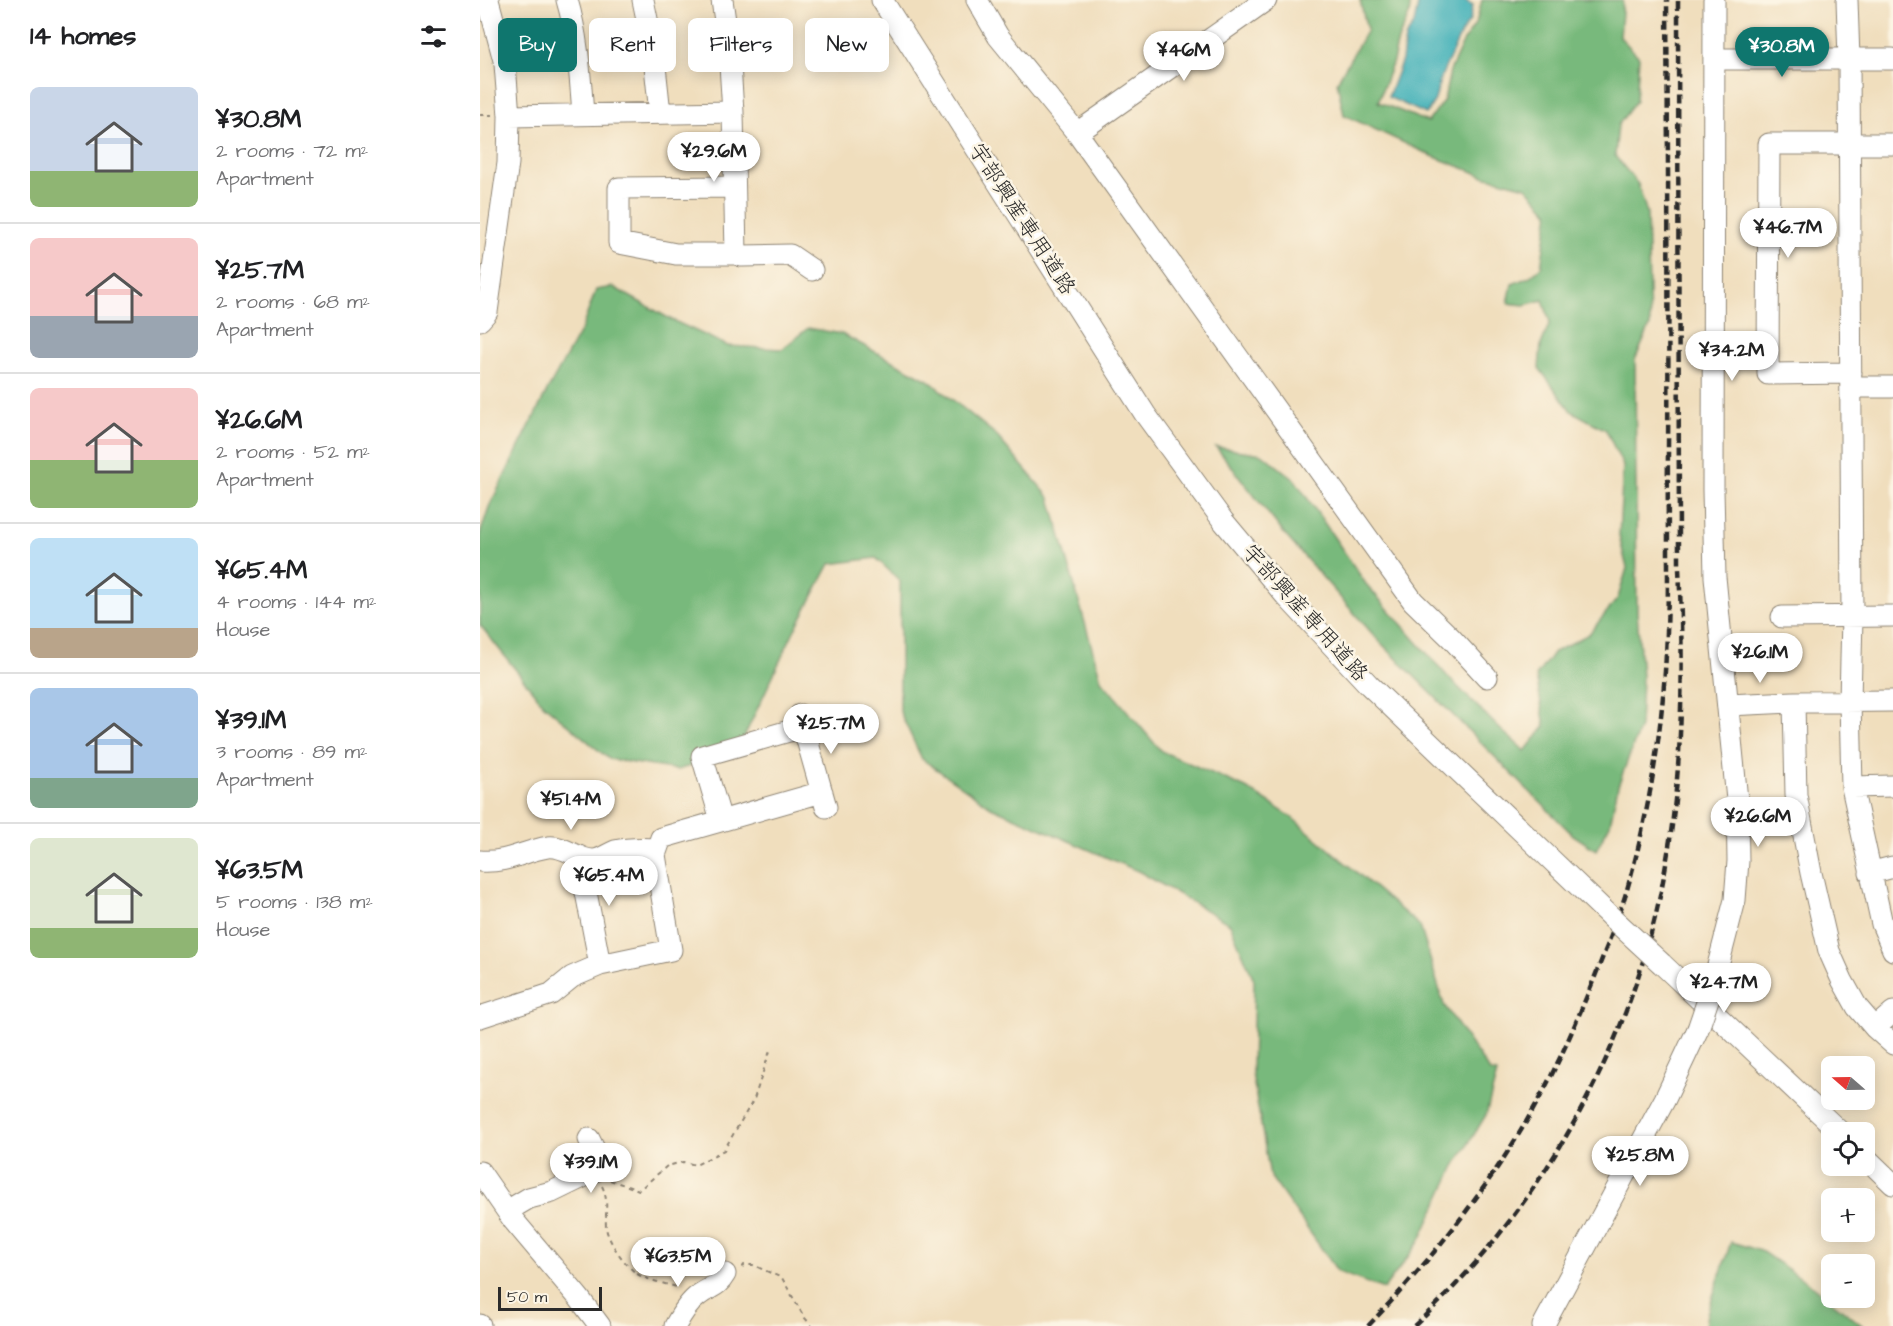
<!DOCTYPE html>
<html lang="en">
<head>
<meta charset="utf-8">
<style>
  :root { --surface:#fff; --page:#f2f2f2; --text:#202124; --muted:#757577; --line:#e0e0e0; --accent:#0f766e }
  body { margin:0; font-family:"Architects Daughter","Klee One",sans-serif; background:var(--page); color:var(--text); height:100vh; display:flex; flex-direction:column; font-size:22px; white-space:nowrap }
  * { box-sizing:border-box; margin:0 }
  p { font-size:20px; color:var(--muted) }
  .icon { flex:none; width:33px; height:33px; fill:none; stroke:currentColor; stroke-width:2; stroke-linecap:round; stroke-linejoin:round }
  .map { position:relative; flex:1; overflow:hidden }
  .sheet { display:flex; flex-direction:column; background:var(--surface); width:480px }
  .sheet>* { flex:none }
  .top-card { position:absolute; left:18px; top:18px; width:570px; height:54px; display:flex; gap:12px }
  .needle { width:39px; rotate:290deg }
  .tools { position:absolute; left:1341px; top:1056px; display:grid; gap:12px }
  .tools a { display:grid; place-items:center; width:54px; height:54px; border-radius:9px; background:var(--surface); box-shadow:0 3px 15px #0003; font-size:30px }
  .scale { position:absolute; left:18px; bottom:15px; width:104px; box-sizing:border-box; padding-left:6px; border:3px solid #2b2b2b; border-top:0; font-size:16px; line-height:21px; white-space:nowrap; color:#2b2b2b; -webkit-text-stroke:4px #fcf5e5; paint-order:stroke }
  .price { position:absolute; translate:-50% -51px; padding:0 14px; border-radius:21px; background:#fff; color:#222; font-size:20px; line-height:39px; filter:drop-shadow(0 2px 3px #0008) }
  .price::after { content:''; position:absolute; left:50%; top:36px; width:18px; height:14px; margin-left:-9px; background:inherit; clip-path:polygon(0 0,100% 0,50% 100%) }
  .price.current { background:var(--accent); color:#fff }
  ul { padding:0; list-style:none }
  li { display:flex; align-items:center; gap:18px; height:150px; padding:0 30px }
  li+li { border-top:2px solid var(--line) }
  li span { display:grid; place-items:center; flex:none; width:168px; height:120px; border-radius:9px; color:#555 }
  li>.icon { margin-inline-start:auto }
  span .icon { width:72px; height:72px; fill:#fffc; stroke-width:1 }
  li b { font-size:26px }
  h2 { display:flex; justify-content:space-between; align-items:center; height:72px; padding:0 30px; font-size:26px }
  .tag { padding:0 21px; border-radius:9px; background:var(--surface); box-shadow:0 3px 15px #0003; font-size:21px; line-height:54px }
  .tag.current { background:var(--accent); color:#fff }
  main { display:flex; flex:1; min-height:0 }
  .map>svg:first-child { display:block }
  .forest { fill:#78b97b; stroke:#527253; stroke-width:1.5 }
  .water { fill:#40b0b8; stroke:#366e72; stroke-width:1.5 }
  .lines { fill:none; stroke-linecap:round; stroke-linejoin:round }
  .minor-casing { stroke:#8e8474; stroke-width:23 }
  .path { stroke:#8e8474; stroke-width:2; stroke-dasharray:4.5 4.5; stroke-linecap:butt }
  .minor { stroke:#fff; stroke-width:21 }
  .rail { stroke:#2b2b2b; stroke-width:4.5; stroke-dasharray:9 4.5; stroke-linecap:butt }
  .minor-bridge-casing { stroke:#8e8474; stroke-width:23; stroke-linecap:butt }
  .minor-bridge { stroke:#fff; stroke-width:21 }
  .labels { text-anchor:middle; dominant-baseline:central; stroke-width:5; stroke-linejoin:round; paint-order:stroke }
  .street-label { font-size:22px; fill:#2b2b2b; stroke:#fcf5e5 }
</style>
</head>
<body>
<main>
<section class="sheet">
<h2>14 homes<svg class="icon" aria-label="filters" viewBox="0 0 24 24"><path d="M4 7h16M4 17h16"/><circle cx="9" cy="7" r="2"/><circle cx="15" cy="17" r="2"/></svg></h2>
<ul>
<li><span style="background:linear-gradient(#c9d6e8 70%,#8fb573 0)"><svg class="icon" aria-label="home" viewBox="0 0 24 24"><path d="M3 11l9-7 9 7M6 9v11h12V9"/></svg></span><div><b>¥30.8M</b><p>2 rooms · 72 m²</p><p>Apartment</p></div></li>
<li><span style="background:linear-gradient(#f6c9c9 65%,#9aa5b1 0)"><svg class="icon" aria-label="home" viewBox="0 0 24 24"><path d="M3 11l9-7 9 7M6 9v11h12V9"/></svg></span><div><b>¥25.7M</b><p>2 rooms · 68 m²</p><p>Apartment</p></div></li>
<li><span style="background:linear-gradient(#f6c9c9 60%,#8fb573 0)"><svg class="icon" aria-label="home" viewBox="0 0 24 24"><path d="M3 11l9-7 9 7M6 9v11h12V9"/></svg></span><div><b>¥26.6M</b><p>2 rooms · 52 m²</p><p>Apartment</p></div></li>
<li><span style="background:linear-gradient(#bfe0f5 75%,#b9a48a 0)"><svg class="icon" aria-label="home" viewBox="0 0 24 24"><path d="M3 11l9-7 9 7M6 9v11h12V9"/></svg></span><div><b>¥65.4M</b><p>4 rooms · 144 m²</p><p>House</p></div></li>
<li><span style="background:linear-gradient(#a9c7e8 75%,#7fa58c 0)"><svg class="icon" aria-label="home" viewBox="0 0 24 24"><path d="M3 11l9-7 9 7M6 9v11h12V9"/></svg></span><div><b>¥39.1M</b><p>3 rooms · 89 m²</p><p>Apartment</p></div></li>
<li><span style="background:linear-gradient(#dfe7d0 75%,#8fb573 0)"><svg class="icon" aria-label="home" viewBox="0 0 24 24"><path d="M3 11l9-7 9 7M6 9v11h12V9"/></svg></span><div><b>¥63.5M</b><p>5 rooms · 138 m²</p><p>House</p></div></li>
</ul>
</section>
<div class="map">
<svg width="1413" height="1326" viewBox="0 0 1413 1326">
  <rect width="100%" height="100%" fill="#fcf5e5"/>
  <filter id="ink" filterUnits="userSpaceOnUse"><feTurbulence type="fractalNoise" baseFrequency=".0167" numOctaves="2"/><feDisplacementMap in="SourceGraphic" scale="12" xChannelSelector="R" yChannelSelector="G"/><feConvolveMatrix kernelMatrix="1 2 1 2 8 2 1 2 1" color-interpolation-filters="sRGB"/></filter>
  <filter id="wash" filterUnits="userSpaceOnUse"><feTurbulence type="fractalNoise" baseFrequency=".008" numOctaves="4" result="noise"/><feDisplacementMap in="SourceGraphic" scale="24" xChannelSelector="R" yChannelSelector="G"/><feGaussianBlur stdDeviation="1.35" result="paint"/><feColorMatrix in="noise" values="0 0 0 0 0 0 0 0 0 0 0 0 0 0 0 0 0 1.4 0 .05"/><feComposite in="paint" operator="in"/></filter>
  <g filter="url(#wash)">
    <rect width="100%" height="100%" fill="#f0debd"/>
    <path class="forest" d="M880 0H931L929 15 918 40 913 61 898 102 948 122 964 100 970 71 984 40 996 23 1002 0H1143L1140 37 1159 57 1156 101 1138 125 1135 156 1158 184 1167 213 1170 326 1155 360 1157 612 1162 677 1160 727 1138 786 1130 824 1116 850 1093 835 897 639 806 536 736 447 782 454 815 480 886 584 968 677 1020 729 1045 751 1065 726 1056 676 1074 652 1109 634 1138 598 1147 568 1139 536 1143 466 1126 430 1091 411 1059 368 1061 345 1070 322 1063 300 1044 305 1028 303 1032 284 1049 277 1061 267 1069 212 1046 187 1004 176 952 156 864 115 857 82 887 30Z
      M133 287 192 320 248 346 302 349 328 328 362 334 448 380 515 434 570 498 621 680 681 751 766 788 810 816 940 926 964 1005 1010 1072 1017 1073 1006 1115 975 1166 939 1242 904 1289 858 1272 790 1176 772 1073 774 980 750 924 660 872 511 807 442 759 420 712V581L396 558 350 564 313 633 258 750 198 770 129 759 63 704 0 625V534L9 507 67 391 102 328 116 290Z
      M1251 1242 1281 1251 1327 1282 1383 1326H1225L1227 1314Z"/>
    <path class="water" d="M939 0H984L993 5 990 20 981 33 960 79 955 100 946 114 908 97 922 60 925 38 934 24Z"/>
  </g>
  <g filter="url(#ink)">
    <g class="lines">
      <defs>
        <path id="minor" d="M87 0C98 37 100 75 103 114
          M163 0 173 48 180 113
          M242 0 249 49 253 112 256 254
          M402 0 665 414 744 522 806 596 889 685 1130 916
          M497 0 518 36 597 133 933 601 971 638 1007 677
          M1367 0 1369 59 1372 617 1370 701 1372 787 1402 924 1413 950
          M1235 59H1413
          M29 116 253 112
          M597 133 786 0
          M253 187 139 188V243L196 254H256L262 256 310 255 332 270
          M0 320 7 312 28 163 29 116 25 64 8 0
          M1371 373 1288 374 1289 144H1413
          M1371 387H1413
          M1302 617 1413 616
          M1314 702 1316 795 1331 873 1349 951 1362 980 1377 1007 1395 1028 1413 1044
          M1248 705 1314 702 1413 701
          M320 715 346 807
          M1372 787 1413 786
          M241 820 222 756 323 727
          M99 856 120 965
          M0 861C29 863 43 851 68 847 85 845 97 860 113 860 121 860 127 854 135 851 148 848 163 848 177 849
          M1390 873 1413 867
          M1182 964 1360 1132
          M1233 985 1255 900 1258 861 1257 800 1235 577 1233 490 1234 0
          M0 1017 71 994 92 977 120 965 191 950 175 855 181 838 342 792
          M1395 1028 1413 1012
          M1384 1156 1413 1184
          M0 1172 34 1221 99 1298 120 1326
          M27 1211 49 1198 72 1192 115 1171 118 1157 109 1139
          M0 1325V1326
          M195 1326C201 1315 209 1302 219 1295 231 1286 237 1288 245 1274
          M1063 1326 1185 1099 1218 1029"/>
      </defs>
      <use href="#minor" class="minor-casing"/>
      <path class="path" d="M0 115H12
        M130 1180 159 1190 187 1166 203 1162 216 1165 244 1150 274 1099 290 1051
        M122 1186C129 1200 125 1212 126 1227 127 1240 145 1265 156 1273 165 1280 187 1284 200 1288
        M262 1268 264 1265H273L302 1278 324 1317 332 1326"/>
      <use href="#minor" class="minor"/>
      <path class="rail" d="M888 1326C960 1251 1028 1164 1074 1070 1089 1040 1101 1010 1114 979 1125 951 1137 922 1146 893 1167 822 1180 745 1185 671 1190 598 1187 525 1188 452 1189 301 1188 151 1187 0
        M934 1326C1062 1209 1155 1041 1185 870 1203 771 1204 668 1199 568L1198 0"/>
      <defs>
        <path id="minor-bridge" d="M1130 916 1182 964
          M1218 1029 1233 985"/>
      </defs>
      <use href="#minor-bridge" class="minor-bridge-casing"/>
      <use href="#minor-bridge" class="minor-bridge"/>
    </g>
  </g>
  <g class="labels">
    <g class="street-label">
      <text transform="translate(542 219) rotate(57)">宇部興産専用道路</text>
      <text transform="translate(825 613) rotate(48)">宇部興産専用道路</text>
    </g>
  </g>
</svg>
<div class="tools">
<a><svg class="needle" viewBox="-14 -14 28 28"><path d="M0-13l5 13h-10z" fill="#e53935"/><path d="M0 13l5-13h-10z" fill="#757577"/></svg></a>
<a><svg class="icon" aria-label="locate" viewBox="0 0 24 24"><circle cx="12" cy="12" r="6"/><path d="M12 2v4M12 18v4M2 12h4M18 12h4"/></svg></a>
<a>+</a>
<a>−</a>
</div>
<div class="scale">50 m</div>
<b class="price current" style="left:1302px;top:78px">¥30.8M</b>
<b class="price" style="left:704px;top:82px">¥46M</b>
<b class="price" style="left:234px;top:183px">¥29.6M</b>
<b class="price" style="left:1308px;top:259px">¥46.7M</b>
<b class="price" style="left:1252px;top:382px">¥34.2M</b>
<b class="price" style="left:1280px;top:684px">¥26.1M</b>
<b class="price" style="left:351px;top:755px">¥25.7M</b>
<b class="price" style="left:91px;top:831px">¥51.4M</b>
<b class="price" style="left:1278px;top:848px">¥26.6M</b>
<b class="price" style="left:129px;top:907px">¥65.4M</b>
<b class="price" style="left:1244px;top:1014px">¥24.7M</b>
<b class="price" style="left:1160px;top:1187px">¥25.8M</b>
<b class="price" style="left:111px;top:1194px">¥39.1M</b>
<b class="price" style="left:198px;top:1288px">¥63.5M</b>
<div class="top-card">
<a class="tag current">Buy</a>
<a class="tag">Rent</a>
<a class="tag">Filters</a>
<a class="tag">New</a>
</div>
</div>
</main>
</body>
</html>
